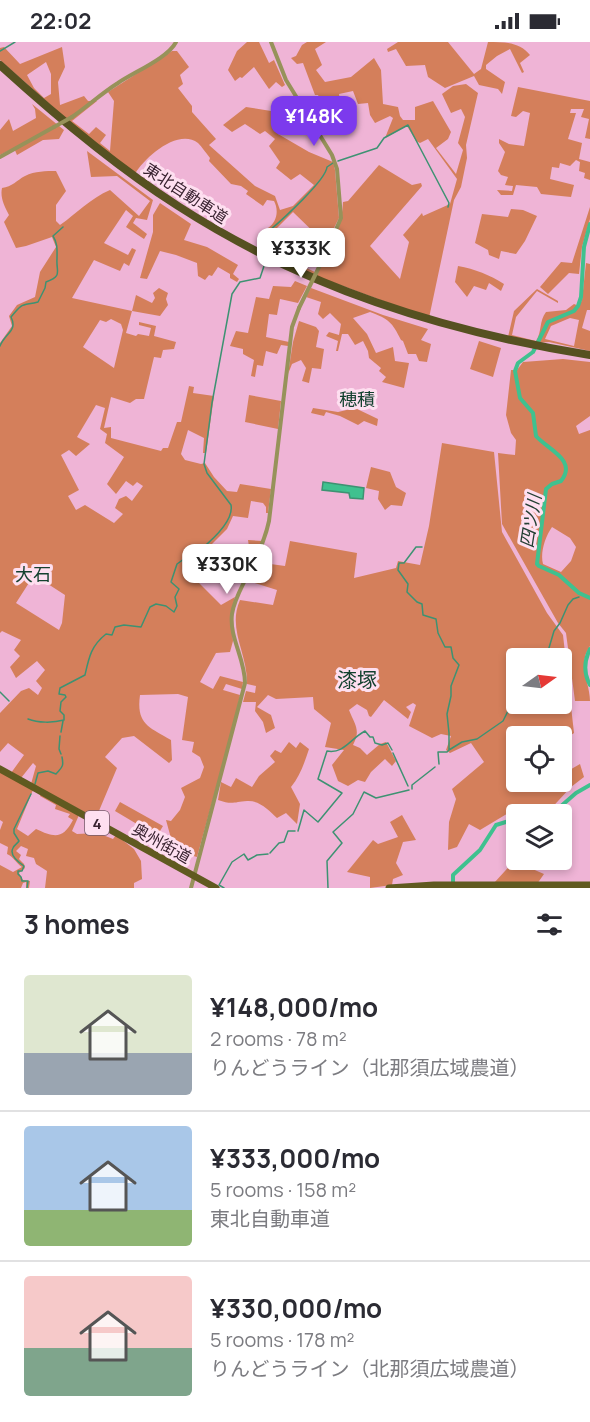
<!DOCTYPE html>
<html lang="en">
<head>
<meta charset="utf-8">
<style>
  :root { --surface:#fff; --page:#f7f7f7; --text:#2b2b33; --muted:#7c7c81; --line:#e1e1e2; --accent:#7c3aed }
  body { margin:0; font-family:Manrope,"Noto Sans JP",sans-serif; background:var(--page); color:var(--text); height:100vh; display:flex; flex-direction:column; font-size:22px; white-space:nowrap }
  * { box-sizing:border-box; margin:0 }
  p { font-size:20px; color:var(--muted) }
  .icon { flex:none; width:33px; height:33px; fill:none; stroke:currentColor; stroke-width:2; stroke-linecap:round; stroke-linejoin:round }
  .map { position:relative; height:846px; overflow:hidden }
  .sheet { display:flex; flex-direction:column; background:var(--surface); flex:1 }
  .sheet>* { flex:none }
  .needle { width:39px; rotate:76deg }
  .buttons { position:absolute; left:506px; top:606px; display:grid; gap:12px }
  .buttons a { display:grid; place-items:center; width:66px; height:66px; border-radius:6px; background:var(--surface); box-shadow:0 3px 9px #0003; font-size:30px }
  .price { position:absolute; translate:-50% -51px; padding:0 14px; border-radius:12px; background:#fff; color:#222; font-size:20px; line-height:39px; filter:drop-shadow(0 2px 3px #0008) }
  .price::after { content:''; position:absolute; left:50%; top:36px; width:18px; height:14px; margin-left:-9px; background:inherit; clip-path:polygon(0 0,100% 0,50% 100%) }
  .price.active { background:var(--accent); color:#fff }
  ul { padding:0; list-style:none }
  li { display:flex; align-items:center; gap:18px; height:150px; padding:0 24px }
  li+li { border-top:2px solid var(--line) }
  li span { display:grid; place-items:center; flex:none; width:168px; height:120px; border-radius:6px; color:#555 }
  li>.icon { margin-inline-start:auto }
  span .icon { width:72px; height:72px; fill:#fffc; stroke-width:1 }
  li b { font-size:26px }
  h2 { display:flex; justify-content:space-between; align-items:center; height:72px; padding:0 24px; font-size:26px }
  .status { display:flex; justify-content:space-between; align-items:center; height:42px; padding:0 30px; background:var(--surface); direction:ltr }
  .status svg { height:16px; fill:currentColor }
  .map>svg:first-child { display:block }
  .green { fill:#d47f5b; fill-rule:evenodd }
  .water { fill:#3fc18f; stroke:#3d9272; stroke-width:1.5 }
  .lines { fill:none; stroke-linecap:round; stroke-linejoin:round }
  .stream { stroke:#3d9272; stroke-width:1.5 }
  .river { stroke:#3fc18f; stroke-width:4 }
  .tertiary { stroke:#97925a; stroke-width:4 }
  .trunk { stroke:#605a20; stroke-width:7 }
  .motorway { stroke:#565121; stroke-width:8 }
  .tertiary-bridge { stroke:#97925a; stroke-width:4 }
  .labels { text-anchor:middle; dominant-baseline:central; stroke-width:6; stroke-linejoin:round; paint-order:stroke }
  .shield { fill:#fedff0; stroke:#745b6a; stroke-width:1.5 }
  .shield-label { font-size:15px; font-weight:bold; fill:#392330 }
  .street-label { font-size:16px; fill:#392330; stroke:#fedff0 }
  .neighbourhood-label { font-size:18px; fill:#13412f; stroke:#fedff0 }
  .water-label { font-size:18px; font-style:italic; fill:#243f33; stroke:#fedff0 }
  .quarter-label { font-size:20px; fill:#13412f; stroke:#fedff0 }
</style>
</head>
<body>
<div class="status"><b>22:02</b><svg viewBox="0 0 49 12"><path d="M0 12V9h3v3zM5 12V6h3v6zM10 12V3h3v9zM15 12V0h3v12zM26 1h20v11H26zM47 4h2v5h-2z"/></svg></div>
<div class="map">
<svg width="590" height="846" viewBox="0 0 590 846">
  <rect width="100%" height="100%" fill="#efb4d6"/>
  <path class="green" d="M247 0H259L269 21 274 18 285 43 282 45 276 40 269 47 254 25 242 36 240 35 235 39 228 28 237 9Z
    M307 0H326L315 7 322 23 316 28 325 40 351 35 374 16 381 28 383 62 398 65 400 74 403 78H415V65L433 59 451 90 448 97 436 106 456 132 463 108 458 101 465 75 461 67 451 71 442 52 453 44 466 42 478 51 466 103 467 116 461 145 454 158 429 276 316 234C328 210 342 188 343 160L348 159 379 123 412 143 421 141 422 144 370 204 400 237 409 200 403 193 422 171 423 174 450 162 457 137 428 97 420 101 416 99 407 84 385 96 393 76 390 74 375 81 370 73 368 61 358 62 353 49 339 52 341 64 325 66 318 53H315L303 21 297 22 291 16 296 14 302 3Z
    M398 0H448L474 32 481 27 488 0C504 0 520 0 530 13L520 21 524 30 522 31 510 7 497 14 486 23V27L505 40 502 52 498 47 479 43 474 34 445 46 428 35 425 23 406 24 396 7 388 10 387 7Z
    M4 5 20 22 62 5 65 25 58 40 60 63 84 54 88 59H97L72 79 89 92 96 85 106 93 100 101 110 109 114 59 108 50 172 9H177L189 25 180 33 183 42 178 46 192 64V70L216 97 209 103 255 144 275 154 280 168 293 164 314 143 300 132 291 138 276 126 280 120 269 104 275 97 265 89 260 92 245 82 232 90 223 83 246 65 271 69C272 78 278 83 278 92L309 110 333 120 335 128 339 176 326 202 293 170 272 191 275 195 274 207 276 212 315 230 313 233 263 209 269 208 268 186C277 180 279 168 274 159L267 158 263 164 246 152 248 149 241 144 231 142 209 119 210 116C206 111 202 105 198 101 178 86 145 115 135 132L70 80 0 18V6ZM46 20 51 32V52L44 56 34 46 27 33Z
    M518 45 590 59V97L585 96 589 77 581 75 584 67H571L570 71H576L568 97 582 101 579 117 590 120V138L584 136 585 131 579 129 580 120 576 118 570 124 560 121 559 126 552 125 550 137 574 143 571 155 541 152 537 145 516 143 513 153H501L497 148 512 149 513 144 505 143 508 135 501 133 498 129 505 110 499 101V97L509 102 524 104 530 71 523 69 516 75 511 74Z
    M32 62 64 88 59 97 43 98 17 113 14 106 0 113V88L9 77 13 89 36 76 35 67Z
    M87 109 153 158 147 178 136 176 133 181 147 192 144 197 126 185 133 174 126 168 104 201 128 213 132 206 136 208 129 224 124 221 120 229 94 218 72 256 132 269 136 253 152 261 155 256 153 251 159 246 168 251 166 257 168 263 160 274 132 269 126 291 136 294 138 292 149 294 151 286 139 283V280L156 284 154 294 176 300 174 307 163 308 161 316 154 315 144 357H136L130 361 111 355 104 386 111 385V396L161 409 163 406H168L177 380H181L189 344 194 345 193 351 214 354 206 411H203L204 396 188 388 181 412 185 418 201 422 205 421 214 435 227 449 237 450 240 442 271 447 268 471H266V465L263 461 251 459 248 476 233 474 227 487 211 503 202 520 195 523 198 540 221 563 235 555 231 571 233 599 230 610 216 611 200 640 213 647 220 634 243 640 242 647 226 642 223 648 240 653 235 677 197 815 190 813 184 825 180 823 182 818 179 811 181 807 175 800H172L166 778 171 779 180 768 185 755 181 746 200 736 204 725 200 715 192 710 194 700 182 698 188 655 178 652 140 653C136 682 149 685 171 698L172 718 169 721 134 694 122 696 105 715 117 726 96 776 31 742 36 724 33 721 21 736 11 731 24 713 8 701 0 710V671L21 649 29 646 38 653 42 646 36 639 45 628 37 619 16 636 10 625 20 614 14 608 21 598 2 589 0 591V301L12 284 9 274 17 263 35 255 40 230 56 205 52 195 26 204 16 206 4 180 9 173C4 164 0 155 2 146 12 145 17 138 25 134 35 129 46 129 56 129L66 149 56 163V179L60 183C77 171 91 156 110 148L139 174 150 159 117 134 91 135ZM111 277 121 282 123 288 114 326 83 305 100 278 106 280ZM96 363 105 366 100 387 107 392 105 401 124 415 107 442 116 452 126 439 133 444 137 440 143 444 132 459 126 454 119 457 115 466 123 472 114 481 85 463 76 468 68 454 79 448 61 413 69 408 76 414 90 402 77 395ZM34 533 65 553 62 581 59 588 16 561Z
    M160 161 191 182 184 198 207 205 238 223 233 232 239 237 237 240 230 236V232L218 225 212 234 209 233 205 238 198 234 197 221 176 213 160 209 147 237 140 236 153 190V173Z
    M590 165V177L582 205 579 232 569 231 548 252 540 245 561 220 572 221Z
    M511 167 523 168 537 174 525 199 516 212 501 209 499 217 489 213 488 208 475 201 482 172 508 175Z
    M586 221 590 222V268H587L582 286 590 289V309L549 300 535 301 508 295 514 269 537 247 558 259V261L537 249 516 275 512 293 536 299C542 290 539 279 546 270L566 268 574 262 579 264 582 258ZM570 276 579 278 574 304 545 297 551 284Z
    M458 224C475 227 490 233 504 242L501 249 489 241 486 248 474 244 467 255 455 240Z
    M295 239 307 244 298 261 280 257 277 273 269 272 266 295 289 300 288 304 281 303 277 312 266 309 263 324 257 323 255 335 251 334 254 318 243 312V307L230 304 236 289 248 291 256 255 269 257 273 244 291 245Z
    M311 246 383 273 428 287 421 298 431 302 427 320 419 319 416 312H408L403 299 401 298C392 280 389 277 370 270L353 276 367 292 376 311 393 305 395 319 409 321 404 346 382 340 386 335 379 329 381 326 369 316 368 309 363 299 355 303 348 292H342L338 309H336L338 299 326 294 329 290 339 293 341 282 330 271 323 277 318 272 321 260 306 255Z
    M299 279 316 285 319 289 316 305 324 307 321 327 312 326 309 341 302 339 306 326 301 318 292 322 288 332 293 300Z
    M479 299 501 306 493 335 470 327Z
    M563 317 590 320V374L576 384 579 392 590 388V604C577 622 590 641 590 659H575L566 591 558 581 502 482 498 411 515 413 516 398 511 391 506 373 511 328H517L523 320ZM552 485 570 496 576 505 571 519 561 530 543 522C540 511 545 495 552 485Z
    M249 353 281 359 278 387 245 380Z
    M313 366 338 370 355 366 378 377 377 384 364 379 358 383 340 374 326 370 324 374 311 371Z
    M442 401 494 410 502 490 547 571 563 593 574 691 561 700V694H516V740H561V733L580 722 584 735 571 745 546 772H516V777L510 770 480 788 469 782 457 805 448 808 449 780 456 757 452 747 484 720 471 701 450 711 446 708 451 694 441 692 432 696 409 684 416 663 413 661 406 665 411 670 408 677 384 658 371 675 369 674 367 668 357 662 349 668C355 683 361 688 353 703L360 706 367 713 380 702 386 700 396 719 392 724 385 717 371 730 365 740 358 738 348 744 338 739 332 723 344 708 325 705 331 681 314 667 313 655 276 657 268 653 257 665 271 673 275 686 266 691 263 680 255 669 256 660H243L246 649 255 651 256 644 247 642C248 612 227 587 240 558L273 563 277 548 252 540 233 519 250 512 248 498 262 499 256 520 285 524 290 499 357 511 354 536 396 526 398 519 420 523 429 484ZM516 616H561V662H516Z
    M371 425 390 430 396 445 406 451 402 464 391 463 385 468 378 457 379 449 366 446Z
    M289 700 296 706 300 700 309 707C304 722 300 734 291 745L300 762 297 782 286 771 277 776C269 768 259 758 247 759 234 760 232 763 218 758L221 740 231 745 236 736 252 745 259 734 275 720 270 714 275 708 281 711Z
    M0 729 33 748 17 787 28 794 36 787C55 796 63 797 73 778L68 775 70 772 55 767 56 763 40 754 41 751 79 773 72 789 77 792 98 791 113 797 116 793 134 807 141 819 142 837 134 841V846H45L47 829 36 822 34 816 26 814 28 807 21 804 16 809 21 813 19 817 24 822 25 826 19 831 23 838 30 839 29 846H26V840L23 841 21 846H0V823L13 830 22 825C16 821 14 815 7 812L8 805 0 801V788L3 780 0 778Z
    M120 760 163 784 157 794 115 769Z
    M402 773 416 798 403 800 396 821 403 833 393 837 392 843 370 846V835L347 830 373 798 378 802 398 795 390 780Z
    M514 819 544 832 537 842 494 841Z"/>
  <path class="water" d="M323 440 364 446 363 457 350 456 349 451 322 448Z"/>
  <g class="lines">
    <path class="stream" d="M0 9 15 0
      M338 119 377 106 384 96 408 83 449 161 448 165
      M271 212 270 188C282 178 326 138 327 125L333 121
      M0 304C5 291 18 289 11 275 23 260 21 264 38 260L45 246 46 240C63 234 56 230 57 217 57 208 58 202 53 194L63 185
      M422 505H416L404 521H399L398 528 408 542 407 550 417 560 422 562 423 573 436 577 438 591 445 605H451L453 616 459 623 451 644V654L447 672 449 691V708L447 710H438L439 722
      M546 616 554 589 560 581 568 563 573 557 579 555
      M0 650 9 659
      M28 677C38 681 53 681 64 678V673L60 669 61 660 66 655 65 653 59 652 60 646 85 633C89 615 91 604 106 592L112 593 115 585 124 583 141 585 150 565 156 562 166 564 174 570 177 564 175 555 179 547 171 540 177 522 184 517 199 519 200 508C211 499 234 479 231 463L207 431 204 422 212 361 232 252 240 240 260 236 264 224
      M61 690 63 679
      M60 694 59 707 61 712
      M449 708 462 700 477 697 503 679 516 653
      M393 711 408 744
      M35 742 38 731 48 729 56 732C62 725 64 725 62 715
      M412 747V743L435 725
      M298 789 304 768 318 780 342 751 318 737 327 709C344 712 350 697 365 689L370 695H373L375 701 382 703 388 701 392 708
      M270 811 279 801 284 800 288 789H295
      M27 846 28 839H22L21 835 18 832V829H22L24 824C18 820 9 813 13 806 14 803 17 802 19 799L14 791V787L31 752
      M224 846 219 843 232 820 244 812 248 818 257 813 268 812
      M328 846 327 819 342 801 333 790 353 772 364 750 376 756 409 748"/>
    <path class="river" d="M590 182 584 205 581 255 578 264 574 269 548 280 533 310 518 321 515 329 520 356 533 371 536 394C547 407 578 418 561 439L552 442 546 447 537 522 539 524 559 533 579 551 590 556
      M590 607C584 619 584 632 590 643
      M552 772 576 751 590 743
      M453 843V833L480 808 496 783 509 779 516 780"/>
    <path class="tertiary" d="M271 0 286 38 332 113 337 127 341 176 323 217
      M72 75C88 64 102 51 118 41 134 30 168 16 176 0
      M0 115 54 85
      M191 846 245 641C245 617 229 595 232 572 234 558 242 545 248 532 257 515 265 498 269 479L292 285 299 266"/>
    <path class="trunk" d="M0 727 216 846
      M389 846 434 843H590"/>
    <path class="motorway" d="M0 23C56 74 114 123 178 164 305 246 442 289 590 313"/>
    <path class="tertiary-bridge" d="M54 85 72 75
      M299 266 323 217"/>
  </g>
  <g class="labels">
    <rect class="shield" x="85" y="769" width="24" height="24" rx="4.5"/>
    <g class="shield-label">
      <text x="97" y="781">4</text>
    </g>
    <g class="street-label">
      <text transform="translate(186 151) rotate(33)">東北自動車道</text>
      <text transform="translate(162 801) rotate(29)">奥州街道</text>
    </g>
    <g class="neighbourhood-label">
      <text x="357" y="357">穂積</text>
      <text x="33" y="532">大石</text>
    </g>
    <g class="water-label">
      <text transform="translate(530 479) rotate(-81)">四ツ川</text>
    </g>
    <g class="quarter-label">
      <text x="357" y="637">漆塚</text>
    </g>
  </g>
</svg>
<div class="buttons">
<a><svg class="needle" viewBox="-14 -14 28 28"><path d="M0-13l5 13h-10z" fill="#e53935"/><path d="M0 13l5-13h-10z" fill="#7c7c81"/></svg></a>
<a><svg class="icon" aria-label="locate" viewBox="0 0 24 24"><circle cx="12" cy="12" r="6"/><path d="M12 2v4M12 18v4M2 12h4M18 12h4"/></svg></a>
<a><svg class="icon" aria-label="layers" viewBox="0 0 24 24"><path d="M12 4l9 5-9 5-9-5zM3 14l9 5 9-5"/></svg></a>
</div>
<b class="price active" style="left:314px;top:105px">¥148K</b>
<b class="price" style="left:301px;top:237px">¥333K</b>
<b class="price" style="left:227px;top:553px">¥330K</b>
</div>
<section class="sheet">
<h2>3 homes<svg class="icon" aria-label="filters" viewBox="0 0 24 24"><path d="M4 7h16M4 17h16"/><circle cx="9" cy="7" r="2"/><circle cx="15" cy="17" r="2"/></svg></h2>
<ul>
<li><span style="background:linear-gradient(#dfe7d0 65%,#9aa5b1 0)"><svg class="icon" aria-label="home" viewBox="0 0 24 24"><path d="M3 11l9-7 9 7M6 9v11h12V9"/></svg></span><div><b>¥148,000/mo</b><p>2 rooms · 78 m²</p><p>りんどうライン（北那須広域農道）</p></div></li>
<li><span style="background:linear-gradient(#a9c7e8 70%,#8fb573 0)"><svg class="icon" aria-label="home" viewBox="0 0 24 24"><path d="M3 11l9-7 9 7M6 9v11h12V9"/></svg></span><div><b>¥333,000/mo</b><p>5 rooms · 158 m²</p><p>東北自動車道</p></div></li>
<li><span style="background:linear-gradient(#f6c9c9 60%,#7fa58c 0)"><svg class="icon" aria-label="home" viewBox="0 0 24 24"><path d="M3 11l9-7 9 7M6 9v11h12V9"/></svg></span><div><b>¥330,000/mo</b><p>5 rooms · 178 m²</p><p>りんどうライン（北那須広域農道）</p></div></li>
</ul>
</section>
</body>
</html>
